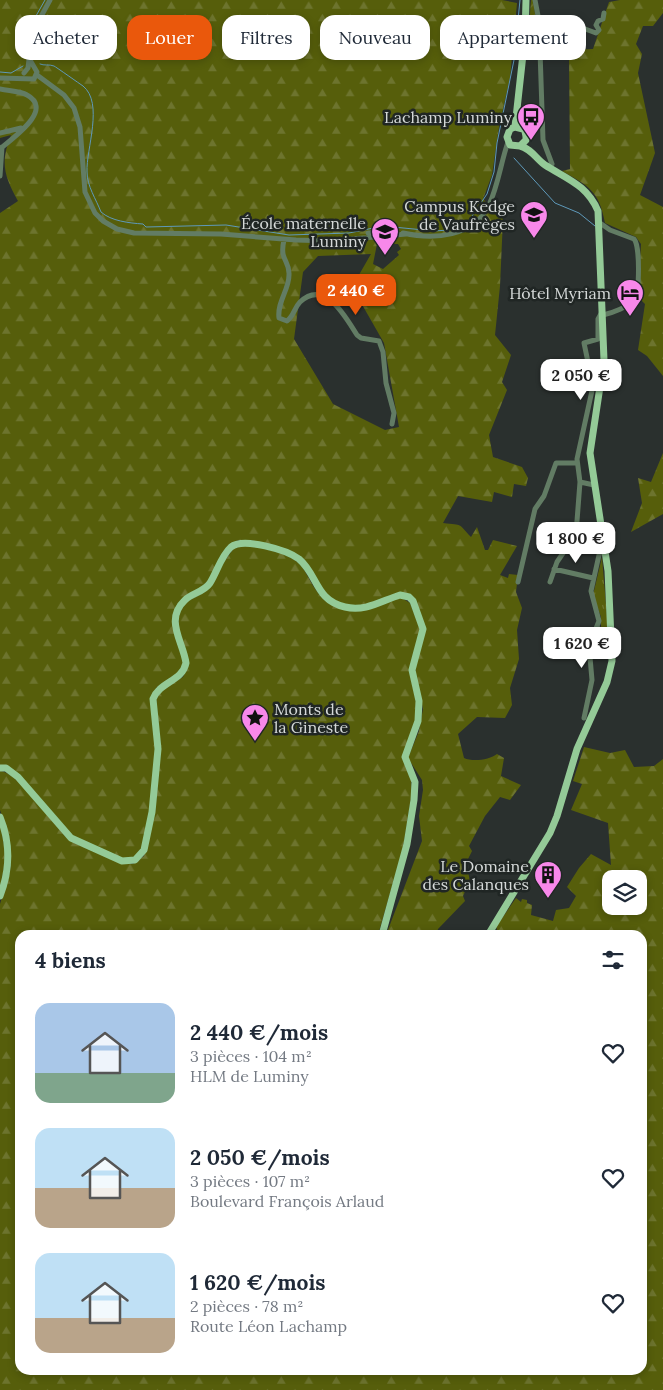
<!DOCTYPE html>
<html lang="fr">
<head>
<meta charset="utf-8">
<style>
  :root { --surface:#fff; --page:#f6f6f7; --text:#1f2937; --muted:#747a83; --accent:#ea580c }
  body { margin:0; font-family:Lora,serif; background:var(--page); color:var(--text); height:100vh; display:flex; flex-direction:column; font-size:19px; white-space:nowrap }
  * { box-sizing:border-box; margin:0 }
  p { font-size:16px; color:var(--muted) }
  .icon { flex:none; width:28px; height:28px; fill:none; stroke:currentColor; stroke-width:2; stroke-linecap:round; stroke-linejoin:round }
  .map { position:relative; flex:1; overflow:hidden }
  .side { position:absolute; left:15px; top:930px; width:632px; height:445px; display:flex; flex-direction:column; background:var(--surface); border-radius:15px; box-shadow:0 2px 8px #0003 }
  .side>* { flex:none }
  .guide { position:absolute; left:15px; top:15px; width:634px; height:45px; display:flex; gap:10px }
  .tools { position:absolute; left:602px; top:870px; display:grid; gap:10px }
  .tools a { display:grid; place-items:center; width:45px; height:45px; border-radius:10px; background:var(--surface); box-shadow:0 2px 8px #0003; font-size:25px }
  .price { position:absolute; translate:-50% -42px; padding:0 11px; border-radius:10px; background:#fff; color:#222; font-size:16px; line-height:32px; filter:drop-shadow(0 1px 2px #0008) }
  .price::after { content:''; position:absolute; left:50%; top:30px; width:15px; height:11px; margin-left:-8px; background:inherit; clip-path:polygon(0 0,100% 0,50% 100%) }
  .price.active { background:var(--accent); color:#fff }
  ul { padding:0; list-style:none }
  li { display:flex; align-items:center; gap:15px; height:125px; padding:0 20px }
  li span { display:grid; place-items:center; flex:none; width:140px; height:100px; border-radius:15px; color:#555 }
  li>.icon { margin-inline-start:auto }
  span .icon { width:60px; height:60px; fill:#fffc; stroke-width:1 }
  li b { font-size:21px }
  h2 { display:flex; justify-content:space-between; align-items:center; height:60px; padding:0 20px; font-size:21px }
  .pill { padding:0 18px; border-radius:15px; background:var(--surface); box-shadow:0 2px 8px #0003; font-size:18px; line-height:45px }
  .pill.active { background:var(--accent); color:#fff }
  .map>svg:first-child { display:block }
  .grass { fill:url(#grass-tufts) }
  .forest { fill:url(#forest-firs); fill-rule:evenodd }
  .garden { fill:url(#garden-furrows) }
  .lines { fill:none; stroke-linecap:round; stroke-linejoin:round }
  .stream { stroke:#5e99ba; stroke-width:1 }
  .minor { stroke:#627c64; stroke-width:5 }
  .major { stroke:#94ca97; stroke-width:7 }
  .labels { text-anchor:middle; dominant-baseline:central; stroke-width:5; stroke-linejoin:round; paint-order:stroke }
  .poi-label { font-size:16px; fill:#d5d9d8; stroke:#202624; text-anchor:end }
</style>
</head>
<body>
<div class="map">
<svg width="663" height="1390" viewBox="0 0 663 1390">
  <defs>
    <pattern id="grass-tufts" width="24" height="20" patternUnits="userSpaceOnUse" patternTransform="scale(1.25)"><rect width="24" height="20" fill="#565e0b"/><path d="M3 7l-1-3M5 7V3M7 7l1-3M15 17l-1-3M17 17v-4M19 17l1-3" fill="none" stroke="#6d742e"/></pattern>
    <pattern id="forest-firs" width="22" height="20" patternUnits="userSpaceOnUse" patternTransform="scale(1.25)"><rect width="22" height="20" fill="#565e0b"/><path d="M5 1l3.5 6h-7zM16 11l3.5 6h-7z" fill="#6d742e"/></pattern>
    <pattern id="garden-furrows" width="10" height="10" patternUnits="userSpaceOnUse" patternTransform="scale(1.25)"><rect width="10" height="10" fill="#565e0b"/><path d="M-1 1l2-2M0 10L10 0M9 11l2-2" fill="none" stroke="#6d742e"/></pattern>
  </defs>
  <rect width="100%" height="100%" fill="#2a302e"/>
  <path class="grass" d="M602 557 608 629 606 631 601 628V617L593 595Z"/>
  <path class="forest" d="M0 0H502L517 3 510 78 499 127 492 175 483 199 503 219 500 286 495 335 511 355 502 382 507 390 489 435 493 457 522 467 528 478 526 486 514 484 512 497 494 492 492 502 458 496 443 523C464 526 457 522 471 537L477 527 485 550H488L493 540 517 546 500 575 508 578 509 574 518 575 516 592 522 608 517 630 519 659 510 688 512 705 505 718 477 717 458 734 464 758C472 762 490 760 497 754L504 758 501 776 521 785 510 800 500 797 485 816 469 846 472 851 466 863 470 881 463 896 465 901 438 929 436 935H386L422 841 419 816 423 790 422 780 408 758 419 731 423 709 416 677 415 665 424 637 411 595C390 600 359 612 339 603 321 595 318 578 307 565 294 551 253 536 236 541L209 580 174 611 184 660 183 669 156 688V741L150 812 142 849 134 858 123 859 76 839 26 783 0 766V213L18 201C4 175 0 163 11 135L0 138ZM377 244H398L401 249 397 252 399 255 383 269 373 264ZM371 254 352 287 384 343 399 427 385 430 333 404 294 339 303 272 318 256Z
    M620 0H663V13L653 26H643L636 44 642 54 638 73 655 153 640 195 663 207V376L647 356 638 350 645 304 638 297 641 244 636 237 605 223C599 191 589 186 562 171L570 169 569 55 566 50 593 49 609 2Z
    M663 453V514L631 532 642 503 638 478 651 482Z
    M248 545C263 549 284 552 296 561 305 567 309 581 316 590 337 622 372 609 400 597L410 603 420 629 409 670 416 702 415 721 402 758 411 780 412 792 403 848 378 935H20V1370H642V935H499L496 927 516 898 521 902 522 899 527 900V903L532 905 531 915 553 921 556 910 569 908 576 896 567 887 579 868 591 854 611 865 608 823 571 810 582 784 573 781 584 747 610 753 625 750 634 767 654 766 663 759V1390H0V904L10 871 11 857 9 836 0 810V771C18 772 53 822 66 837L74 843 122 863 133 864 144 856 155 813 161 749 156 699 164 688 183 677 189 664 178 630 179 613 186 602 201 594 234 548ZM611 879H639V906H611Z
    M0 823 6 856 0 890Z"/>
  <path class="garden" d="M531 0H533L538 34 527 53Z"/>
  <g class="lines">
    <path class="stream" d="M25 46 28 30 45 0
      M40 64C44 66 49 64 54 66 56 67 80 84 83 86 104 103 86 149 87 172 87 186 96 199 101 212 111 221 129 223 143 224L146 227 226 225 289 235 349 233 383 226 434 231 449 230 468 222 487 194 494 172 497 143 514 60 520 0
      M0 72 11 73 23 66
      M514 158 555 203 579 213 595 226"/>
    <path class="minor" d="M535 0 539 21 543 140 552 164
      M539 21 555 27 577 26 596 33 599 30 596 25 598 21 603 19 604 13
      M567 41 570 26
      M24 73 28 68 32 33 50 0
      M37 75 64 95 74 108 80 127 85 192 95 213 103 221 117 229 134 233 221 234 296 240 331 241 406 234
      M0 78 34 79 37 72 30 60
      M0 89C9 91 20 91 27 95 55 110 11 139 0 149
      M0 133 21 128
      M0 176 2 147
      M600 223 610 230 634 239C640 245 640 292 634 299 629 307 612 313 603 315
      M368 233 392 232
      M403 233C434 240 474 237 489 205 498 186 501 162 508 142
      M284 240C279 261 290 260 289 275 289 290 277 302 279 318L287 321C294 316 294 308 300 302 325 278 346 318 357 335L361 338 379 341 383 352 386 383 394 413 392 424
      M594 485 580 482 577 459 593 386 584 343 598 339V319L602 312
      M554 569 593 578
      M518 582 535 509 544 496 556 463H577
      M550 582 557 562 576 534 580 482
      M598 628 603 634 611 632
      M584 718 592 680 589 646 599 621 591 591 599 555 604 546"/>
    <path class="major" d="M520 113C520 123 527 130 526 140L520 146 510 145 507 137 510 129 515 127 523 129
      M515 127 525 36 526 0
      M0 768H6L18 777 71 838 122 861 135 860 144 850 152 812 158 749 153 699C160 681 182 682 186 663 183 641 164 620 185 600 192 593 204 592 210 583 217 572 221 556 231 547 243 537 287 550 299 559 318 575 315 600 345 607 365 612 381 601 400 595L409 597 413 601 423 629 412 670 419 701 418 721 405 757 415 782 414 800 407 844 382 935
      M0 817C11 844 10 870 0 896
      M488 935 550 833 557 816 577 749 607 682 612 661 608 571 590 453 604 360 598 211C587 185 567 179 545 165 536 159 532 149 520 146"/>
  </g>
  <defs>
    <symbol id="bus-pin" viewBox="-11 -11 22 30"><path d="M0 17L-7.5 6A9.5 9.5 0 1 1 7.5 6Z" fill="#f888ea" stroke="#202624"/><path d="M-5-6H5V4H4V6H2V4H-2V6H-4V4H-5ZM-3.5-4V0h7V-4ZM-3.5 1.2v1.5H-2V1.2ZM2 1.2v1.5H3.5V1.2Z" fill="#111"/></symbol>
    <symbol id="university-pin" viewBox="-11 -11 22 30"><path d="M0 17L-7.5 6A9.5 9.5 0 1 1 7.5 6Z" fill="#f888ea" stroke="#202624"/><path d="M0-5L7-2L0 1L-7-2ZM-4 1L0 2.5L4 1V4Q0 6-4 4Z" fill="#111"/></symbol>
    <symbol id="school-pin" viewBox="-11 -11 22 30"><path d="M0 17L-7.5 6A9.5 9.5 0 1 1 7.5 6Z" fill="#f888ea" stroke="#202624"/><path d="M0-5L7-2L0 1L-7-2ZM-4 1L0 2.5L4 1V4Q0 6-4 4Z" fill="#111"/></symbol>
    <symbol id="hotel-pin" viewBox="-11 -11 22 30"><path d="M0 17L-7.5 6A9.5 9.5 0 1 1 7.5 6Z" fill="#f888ea" stroke="#202624"/><path d="M-6-4.5h1.5V1H6V5H4.5V3h-9V5H-6ZM-4 0a1.8 1.8 0 1 1 3.6 0ZM.5 0V-2.5h3Q6-2.5 6 0Z" fill="#111"/></symbol>
    <symbol id="sight-pin" viewBox="-11 -11 22 30"><path d="M0 17L-7.5 6A9.5 9.5 0 1 1 7.5 6Z" fill="#f888ea" stroke="#202624"/><path d="M0-6L1.8-2.2L6-1.7L2.9 1.2L3.7 5.4L0 3.3L-3.7 5.4L-2.9 1.2L-6-1.7L-1.8-2.2Z" fill="#111"/></symbol>
    <symbol id="building-pin" viewBox="-11 -11 22 30"><path d="M0 17L-7.5 6A9.5 9.5 0 1 1 7.5 6Z" fill="#f888ea" stroke="#202624"/><path d="M-4-6H4V6H1V3H-1V6H-4ZM-2.5-4.3h1.7v1.8h-1.7ZM.8-4.3h1.7v1.8H.8ZM-2.5-1h1.7V.8h-1.7ZM.8-1h1.7V.8H.8Z" fill="#111"/></symbol>
  </defs>
  <g fill-rule="evenodd">
    <use href="#bus-pin" x="515" y="101" width="32" height="43"/>
    <use href="#university-pin" x="518" y="199" width="32" height="43"/>
    <use href="#school-pin" x="369" y="216" width="32" height="43"/>
    <use href="#hotel-pin" x="614" y="277" width="32" height="43"/>
    <use href="#sight-pin" x="239" y="702" width="32" height="43"/>
    <use href="#building-pin" x="532" y="859" width="32" height="43"/>
  </g>
  <g class="labels">
    <g class="poi-label">
      <text x="512" y="117">Lachamp Luminy</text>
      <text x="515" y="206">Campus Kedge<tspan x="515" dy="18">de Vaufrèges</tspan></text>
      <text x="366" y="223">École maternelle<tspan x="366" dy="18">Luminy</tspan></text>
      <text x="611" y="293">Hôtel Myriam</text>
      <text x="274" y="709" text-anchor="start">Monts de<tspan x="274" dy="18">la Gineste</tspan></text>
      <text x="529" y="866">Le Domaine<tspan x="529" dy="18">des Calanques</tspan></text>
    </g>
  </g>
</svg>
<div class="tools">
<a><svg class="icon" aria-label="layers" viewBox="0 0 24 24"><path d="M12 4l9 5-9 5-9-5zM3 14l9 5 9-5"/></svg></a>
</div>
<b class="price active" style="left:356px;top:316px">2 440 €</b>
<b class="price" style="left:581px;top:401px">2 050 €</b>
<b class="price" style="left:576px;top:564px">1 800 €</b>
<b class="price" style="left:582px;top:669px">1 620 €</b>
<div class="guide">
<a class="pill">Acheter</a>
<a class="pill active">Louer</a>
<a class="pill">Filtres</a>
<a class="pill">Nouveau</a>
<a class="pill">Appartement</a>
</div>
<section class="side">
<h2>4 biens<svg class="icon" aria-label="filters" viewBox="0 0 24 24"><path d="M4 7h16M4 17h16"/><circle cx="9" cy="7" r="2"/><circle cx="15" cy="17" r="2"/></svg></h2>
<ul>
<li><span style="background:linear-gradient(#a9c7e8 70%,#7fa58c 0)"><svg class="icon" aria-label="home" viewBox="0 0 24 24"><path d="M3 11l9-7 9 7M6 9v11h12V9"/></svg></span><div><b>2 440 €/mois</b><p>3 pièces · 104 m²</p><p>HLM de Luminy</p></div><svg class="icon" aria-label="heart" viewBox="0 0 24 24"><path d="M12 20l-8-8c-3-5 5-10 8-4 3-6 11-1 8 4z"/></svg></li>
<li><span style="background:linear-gradient(#bfe0f5 60%,#b9a48a 0)"><svg class="icon" aria-label="home" viewBox="0 0 24 24"><path d="M3 11l9-7 9 7M6 9v11h12V9"/></svg></span><div><b>2 050 €/mois</b><p>3 pièces · 107 m²</p><p>Boulevard François Arlaud</p></div><svg class="icon" aria-label="heart" viewBox="0 0 24 24"><path d="M12 20l-8-8c-3-5 5-10 8-4 3-6 11-1 8 4z"/></svg></li>
<li><span style="background:linear-gradient(#bfe0f5 65%,#b9a48a 0)"><svg class="icon" aria-label="home" viewBox="0 0 24 24"><path d="M3 11l9-7 9 7M6 9v11h12V9"/></svg></span><div><b>1 620 €/mois</b><p>2 pièces · 78 m²</p><p>Route Léon Lachamp</p></div><svg class="icon" aria-label="heart" viewBox="0 0 24 24"><path d="M12 20l-8-8c-3-5 5-10 8-4 3-6 11-1 8 4z"/></svg></li>
</ul>
</section>
</div>
</body>
</html>
